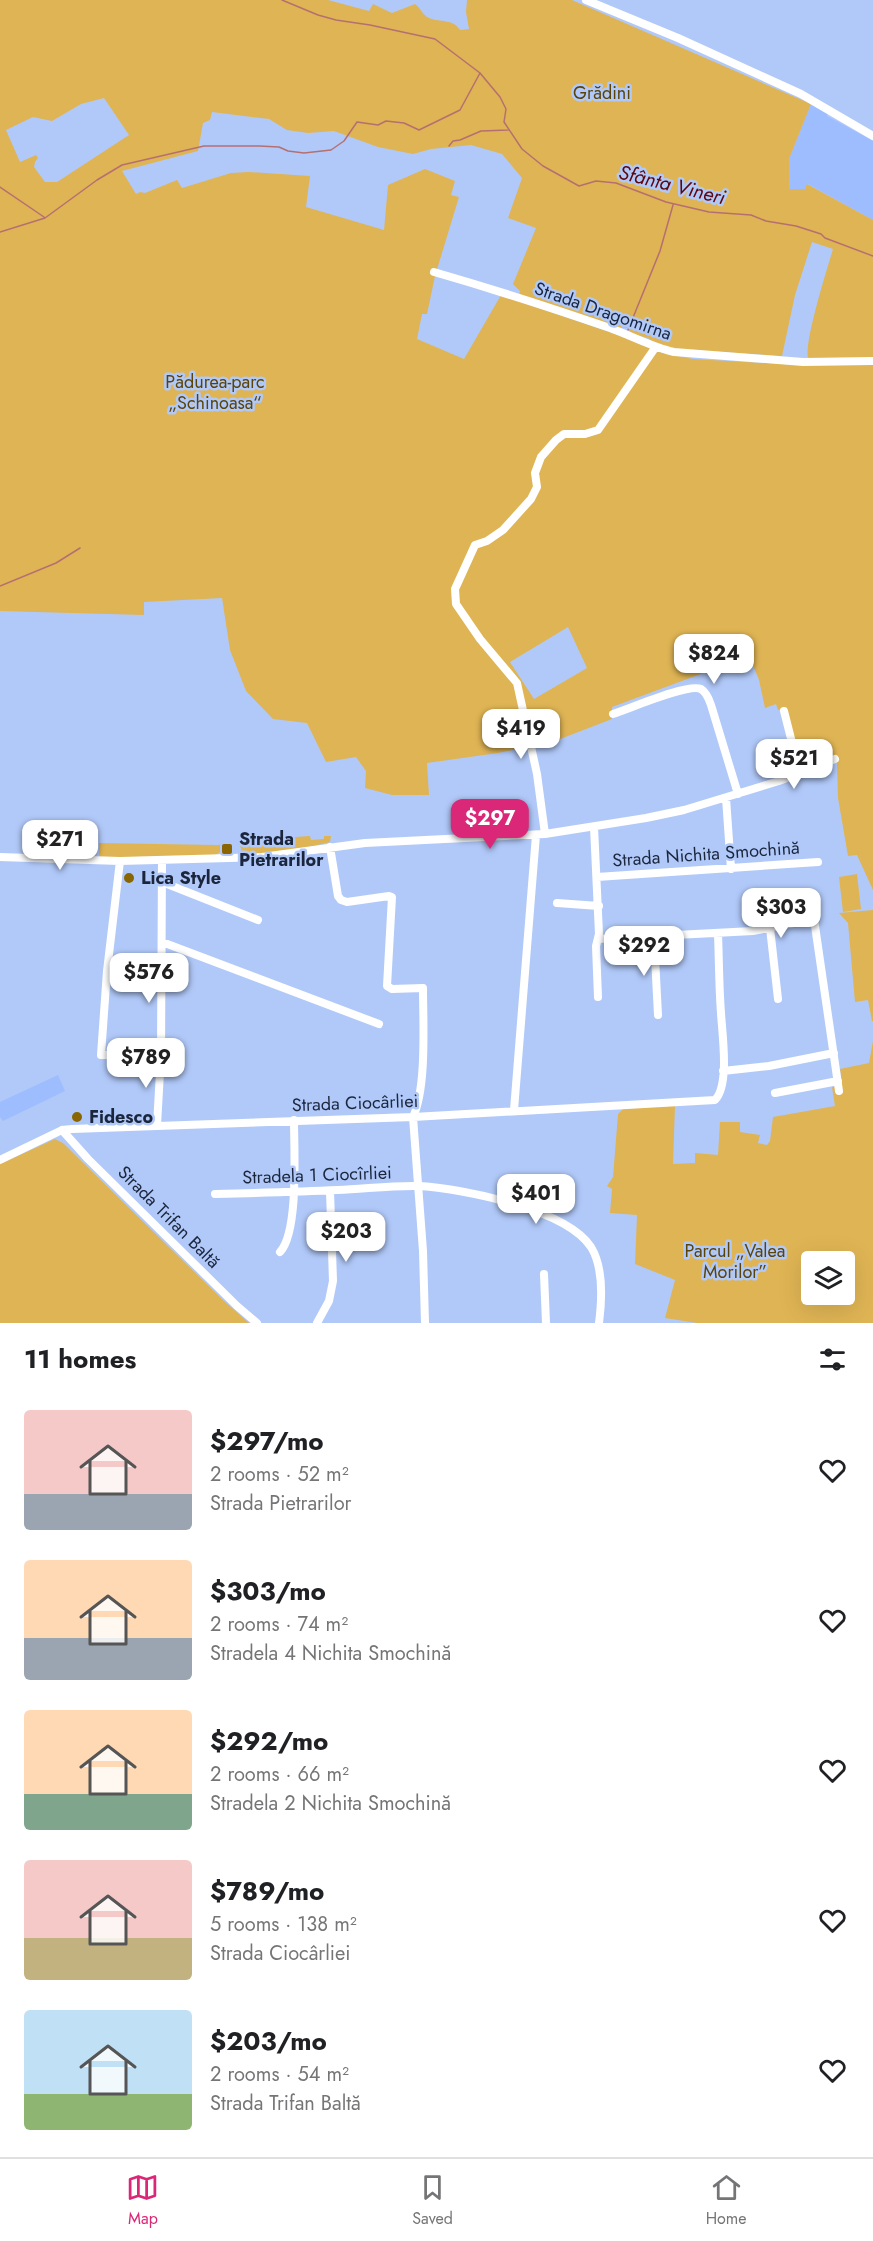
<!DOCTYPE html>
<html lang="en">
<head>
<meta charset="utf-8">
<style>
  :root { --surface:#fff; --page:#f6f6f6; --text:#202124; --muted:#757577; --line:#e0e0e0; --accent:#db2777 }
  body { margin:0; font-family:Jost,sans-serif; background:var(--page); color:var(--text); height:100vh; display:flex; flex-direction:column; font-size:22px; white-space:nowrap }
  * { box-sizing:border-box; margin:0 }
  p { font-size:20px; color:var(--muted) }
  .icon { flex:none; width:33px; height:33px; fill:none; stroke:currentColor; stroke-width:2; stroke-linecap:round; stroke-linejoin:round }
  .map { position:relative; height:1323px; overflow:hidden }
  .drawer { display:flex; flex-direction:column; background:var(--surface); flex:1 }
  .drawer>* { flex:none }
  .tools { position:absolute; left:801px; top:1251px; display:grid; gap:12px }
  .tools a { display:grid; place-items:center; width:54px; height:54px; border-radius:6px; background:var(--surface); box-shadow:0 6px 24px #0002; font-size:30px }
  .price { position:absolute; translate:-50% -51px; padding:0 14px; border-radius:12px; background:#fff; color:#222; font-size:20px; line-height:39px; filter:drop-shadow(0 2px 3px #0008) }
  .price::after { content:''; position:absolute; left:50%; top:36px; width:18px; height:14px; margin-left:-9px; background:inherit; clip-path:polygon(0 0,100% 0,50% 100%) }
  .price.active { background:var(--accent); color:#fff }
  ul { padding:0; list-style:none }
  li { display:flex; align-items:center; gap:18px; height:150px; padding:0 24px }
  li span { display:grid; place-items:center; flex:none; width:168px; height:120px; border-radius:6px; color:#555 }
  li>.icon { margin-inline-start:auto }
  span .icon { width:72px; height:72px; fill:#fffc; stroke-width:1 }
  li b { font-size:26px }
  h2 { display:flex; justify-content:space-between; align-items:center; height:72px; padding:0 24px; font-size:26px }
  .tabs { display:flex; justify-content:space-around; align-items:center; height:84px; border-top:2px solid var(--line); background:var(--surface); font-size:16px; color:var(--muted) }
  .tabs a { display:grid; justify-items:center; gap:3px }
  .tabs .active { color:var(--accent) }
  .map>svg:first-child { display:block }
  .built { fill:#9ebdff }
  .green { fill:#dfb454; fill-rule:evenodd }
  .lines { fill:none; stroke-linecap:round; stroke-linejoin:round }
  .stream { stroke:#b66f71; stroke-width:1.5 }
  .minor { stroke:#fff; stroke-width:8 }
  .poi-dot { fill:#896602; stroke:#b1c9f9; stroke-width:2 }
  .labels { text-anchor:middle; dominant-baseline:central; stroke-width:5; stroke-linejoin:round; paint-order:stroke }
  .park-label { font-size:18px; fill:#5a4308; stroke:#b1c9f9 }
  .street-label { font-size:18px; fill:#1b263d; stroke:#b1c9f9 }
  .poi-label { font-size:18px; font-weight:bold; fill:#1b263d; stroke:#b1c9f9; text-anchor:start }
  .water-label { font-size:20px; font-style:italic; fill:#5c060d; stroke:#b1c9f9 }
</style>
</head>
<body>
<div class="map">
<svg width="873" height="1323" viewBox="0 0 873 1323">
  <rect width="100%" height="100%" fill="#b1c9f9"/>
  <path class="built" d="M811 104 828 113 827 116 873 141V220L808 184 805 189H789V159Z
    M58 1075 65 1091 3 1121 0 1117V1102Z"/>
  <path class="green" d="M0 0H328L369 11 373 4 392 13 415 4C421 8 422 15 429 18 441 23 452 18 460 30L469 29 466 12 467 0H572L811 104 789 159V189H805L807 184 873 220V358H808C804 342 827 269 833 249L812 242 795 295 782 356 673 349 654 343 648 338 632 334 627 328 615 327 519 296 520 291 513 284 536 228 508 218 522 178 502 154 471 145 431 149 413 154 378 147 334 131 308 133 287 130 269 119 212 112 210 120 203 123 198 151 122 171 136 194 140 192 145 193 177 180 182 188 231 173 249 172 310 176 306 207 384 230 388 185 425 169 455 181 451 195 459 197 435 276 427 314H422L417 339 464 359 501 295 621 336 659 352 693 359 800 365 873 364V890L857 855 848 856 838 798 837 764 833 754 801 769 786 708 778 710 776 704 765 708 759 680 753 665 706 672 612 707V719L555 741 498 753 427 763 429 795H392L365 788 366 771 356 757 326 762 307 723 273 719 246 691 230 650 222 598 144 602V615L0 611ZM104 98 129 135 57 182H45L34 167 35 162 38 158 36 155 20 162 6 130 33 117 52 121 81 104ZM568 627 587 668 534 699 510 662Z
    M310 836 311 840 324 839V836H331L330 842 309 847 243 856 240 845 293 840 295 837Z
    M99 843 217 845 226 844 223 850 214 856 102 858 99 856Z
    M857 874 861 909 843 912 839 877Z
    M873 910V1021H872L868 1000 855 1002 848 923 839 913Z
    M873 1041V1323H697L665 1318 675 1280 635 1264 637 1215 610 1213 612 1189 607 1186 613 1177 618 1114 623 1109 675 1105 673 1164 695 1163V1153L718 1155 720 1122H740V1132L760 1135 758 1143 767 1145 770 1141 773 1117 835 1106 832 1087 842 1085 840 1069 869 1063ZM812 1262H844V1294H812Z
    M55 1139 63 1143 224 1301 249 1323H0V1164Z"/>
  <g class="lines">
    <path class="stream" d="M282 0 318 15 336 20 370 25 435 39 480 73 500 97 506 109 504 122 522 149 543 166 579 186 596 181 616 183 666 202 709 212 751 215 766 221 796 226 821 234 825 238 873 256
      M449 146 453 141 460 140 481 131 508 130
      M0 187 44 217
      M0 232 45 218 97 180 122 165 204 146H259L279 147 288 151 304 153 331 150 344 141 357 122 378 125 386 121 404 123 419 130 460 110 480 73
      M628 330 660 251 673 205
      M0 586 56 563 80 548"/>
    <path class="minor" d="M586 0 678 38 801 94 873 136
      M434 272C493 289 552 308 610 328 632 336 652 347 674 352L803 362 873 361
      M784 711 800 774
      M613 714C629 709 688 683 701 689 706 692 709 699 711 705L738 794
      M726 798 731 869
      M594 827 599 934 596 946 598 997
      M545 834 537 774 517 683 480 639 456 604 455 589 475 545 487 541 503 530 531 499 537 487 535 473 541 457 556 440 564 434H585L598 430 655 348
      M330 847 338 896 341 900 347 902 389 896 392 897 387 986 392 989 423 988C423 1022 427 1087 413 1117L423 1251 425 1323
      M0 857 120 861 262 857 365 843 545 834 646 818 684 810 779 781 835 759
      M120 861 107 971 101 1055H161L162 860
      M597 877 818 862
      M162 882 258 920
      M557 903 599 906
      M770 928 778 999
      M654 938 658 1015
      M598 939 753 931 814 919 839 1091
      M162 942 379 1024
      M723 1071 769 1066 834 1053
      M775 1093 838 1081
      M514 1110 536 835
      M157 1125 161 1055
      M62 1130 88 1159 237 1306 257 1323
      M0 1160 62 1130 72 1129 413 1117 715 1100C730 1085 722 1033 721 1013 719 987 719 960 718 933
      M215 1194C256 1193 297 1192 338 1190 365 1189 393 1185 420 1186 464 1189 566 1209 591 1247 604 1268 602 1300 599 1323
      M280 1252C299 1232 294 1149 294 1120
      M544 1274 546 1323
      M317 1323 329 1301 333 1281 330 1191"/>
  </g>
  <g class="poi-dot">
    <rect x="221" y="843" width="12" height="12" rx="3"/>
    <circle cx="129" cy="878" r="6"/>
    <circle cx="77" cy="1117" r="6"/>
  </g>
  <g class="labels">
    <g class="park-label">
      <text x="602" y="93">Grădini</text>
      <text x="215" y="382">Pădurea-parc<tspan x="215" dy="21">„Schinoasa“</tspan></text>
      <text x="735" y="1251">Parcul „Valea<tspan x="735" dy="21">Morilor”</tspan></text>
    </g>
    <g class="street-label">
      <text transform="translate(603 311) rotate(19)">Strada Dragomirna</text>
      <text transform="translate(706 854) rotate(-4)">Strada Nichita Smochină</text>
      <text transform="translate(355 1103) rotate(-2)">Strada Ciocârliei</text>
      <text transform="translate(317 1175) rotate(-2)">Stradela 1 Ciocîrliei</text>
      <text transform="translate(169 1217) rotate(45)">Strada Trifan Baltă</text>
    </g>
    <g class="poi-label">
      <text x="239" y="839">Strada<tspan x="239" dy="21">Pietrarilor</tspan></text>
      <text x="141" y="878">Lica Style</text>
      <text x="89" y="1117">Fidesco</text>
    </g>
    <g class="water-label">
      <text transform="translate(672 185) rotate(14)">Sfânta Vineri</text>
    </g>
  </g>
</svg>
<div class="tools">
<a><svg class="icon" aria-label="layers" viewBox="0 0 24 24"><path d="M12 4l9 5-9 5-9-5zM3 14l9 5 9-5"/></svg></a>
</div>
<b class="price" style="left:714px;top:685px">$824</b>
<b class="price" style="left:521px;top:760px">$419</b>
<b class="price" style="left:794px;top:790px">$521</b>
<b class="price active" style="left:490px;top:850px">$297</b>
<b class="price" style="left:60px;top:871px">$271</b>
<b class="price" style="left:781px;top:939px">$303</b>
<b class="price" style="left:644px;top:977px">$292</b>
<b class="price" style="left:149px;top:1004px">$576</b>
<b class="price" style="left:146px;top:1089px">$789</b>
<b class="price" style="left:536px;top:1225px">$401</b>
<b class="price" style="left:346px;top:1263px">$203</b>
</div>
<section class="drawer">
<h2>11 homes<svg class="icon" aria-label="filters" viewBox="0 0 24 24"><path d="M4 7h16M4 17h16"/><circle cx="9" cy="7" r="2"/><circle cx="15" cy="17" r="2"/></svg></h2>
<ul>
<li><span style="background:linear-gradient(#f6c9c9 70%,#9aa5b1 0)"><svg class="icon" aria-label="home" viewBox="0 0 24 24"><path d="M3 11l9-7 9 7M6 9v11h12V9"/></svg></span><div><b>$297/mo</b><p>2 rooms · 52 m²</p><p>Strada Pietrarilor</p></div><svg class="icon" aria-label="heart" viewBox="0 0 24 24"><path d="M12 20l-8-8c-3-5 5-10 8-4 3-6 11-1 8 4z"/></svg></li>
<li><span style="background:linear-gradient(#ffd9b3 65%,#9aa5b1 0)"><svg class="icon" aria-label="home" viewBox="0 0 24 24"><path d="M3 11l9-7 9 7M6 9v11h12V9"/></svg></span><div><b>$303/mo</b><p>2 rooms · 74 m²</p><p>Stradela 4 Nichita Smochină</p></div><svg class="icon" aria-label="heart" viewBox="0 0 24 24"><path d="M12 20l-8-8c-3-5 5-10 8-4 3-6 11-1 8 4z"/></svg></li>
<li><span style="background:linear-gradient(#ffd9b3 70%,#7fa58c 0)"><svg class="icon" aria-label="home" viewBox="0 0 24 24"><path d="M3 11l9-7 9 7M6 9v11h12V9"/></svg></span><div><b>$292/mo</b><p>2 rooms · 66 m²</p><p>Stradela 2 Nichita Smochină</p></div><svg class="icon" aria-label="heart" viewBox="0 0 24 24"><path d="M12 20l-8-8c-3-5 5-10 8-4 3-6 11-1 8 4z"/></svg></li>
<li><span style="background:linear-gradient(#f6c9c9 65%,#c2b280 0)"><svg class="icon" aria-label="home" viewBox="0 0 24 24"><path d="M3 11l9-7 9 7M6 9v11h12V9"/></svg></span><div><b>$789/mo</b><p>5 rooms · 138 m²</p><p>Strada Ciocârliei</p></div><svg class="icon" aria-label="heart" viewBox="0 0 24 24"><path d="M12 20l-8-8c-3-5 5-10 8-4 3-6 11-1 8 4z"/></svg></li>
<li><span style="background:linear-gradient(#bfe0f5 70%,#8fb573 0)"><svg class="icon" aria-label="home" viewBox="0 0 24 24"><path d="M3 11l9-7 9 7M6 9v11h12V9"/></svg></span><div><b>$203/mo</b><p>2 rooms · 54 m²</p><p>Strada Trifan Baltă</p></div><svg class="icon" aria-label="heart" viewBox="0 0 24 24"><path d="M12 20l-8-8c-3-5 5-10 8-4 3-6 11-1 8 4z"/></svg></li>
</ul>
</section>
<nav class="tabs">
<a class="active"><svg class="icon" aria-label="map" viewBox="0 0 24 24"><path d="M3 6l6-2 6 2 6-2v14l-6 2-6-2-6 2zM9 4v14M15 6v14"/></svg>Map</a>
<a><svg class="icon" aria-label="saved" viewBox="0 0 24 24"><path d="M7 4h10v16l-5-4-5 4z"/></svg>Saved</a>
<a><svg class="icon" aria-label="home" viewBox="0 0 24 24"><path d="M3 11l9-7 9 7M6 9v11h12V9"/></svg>Home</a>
</nav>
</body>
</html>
